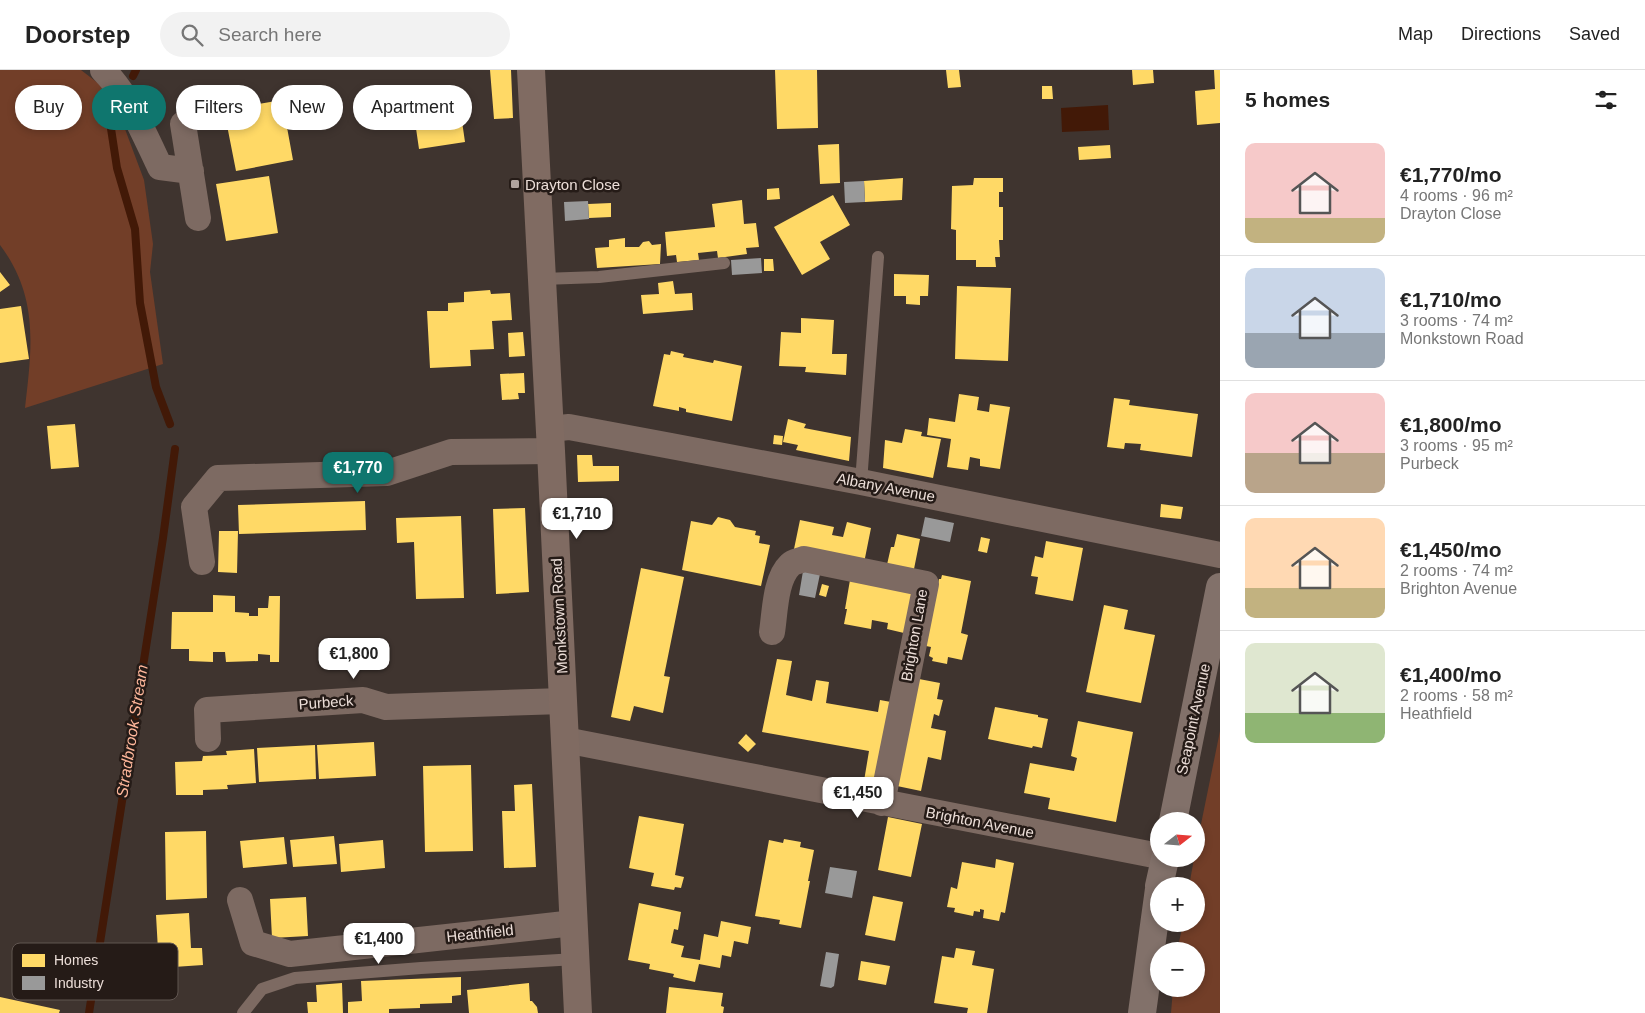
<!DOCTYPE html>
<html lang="en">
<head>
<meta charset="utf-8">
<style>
  :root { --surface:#fff; --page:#f2f2f2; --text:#222; --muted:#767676; --line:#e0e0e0; --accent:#0f766e }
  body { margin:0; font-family:Helvetica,sans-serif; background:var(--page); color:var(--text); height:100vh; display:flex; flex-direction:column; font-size:19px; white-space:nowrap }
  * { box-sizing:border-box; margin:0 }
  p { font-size:16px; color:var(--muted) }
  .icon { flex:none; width:28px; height:28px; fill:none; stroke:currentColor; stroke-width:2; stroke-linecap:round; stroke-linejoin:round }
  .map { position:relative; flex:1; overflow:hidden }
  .side { display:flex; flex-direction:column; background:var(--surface); width:425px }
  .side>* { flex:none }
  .top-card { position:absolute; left:15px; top:15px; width:475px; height:45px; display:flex; gap:10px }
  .needle { width:32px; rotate:73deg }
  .buttons { position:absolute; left:1150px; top:742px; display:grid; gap:10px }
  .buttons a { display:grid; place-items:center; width:55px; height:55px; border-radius:50%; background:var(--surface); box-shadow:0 2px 8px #0003; font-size:25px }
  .price { position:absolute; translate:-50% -42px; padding:0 11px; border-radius:10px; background:#fff; color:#222; font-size:16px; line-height:32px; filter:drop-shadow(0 1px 2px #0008) }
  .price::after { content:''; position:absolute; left:50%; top:30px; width:15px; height:11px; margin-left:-8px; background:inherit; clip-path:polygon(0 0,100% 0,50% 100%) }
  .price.selected { background:var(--accent); color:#fff }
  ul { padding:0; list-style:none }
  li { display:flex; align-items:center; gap:15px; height:125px; padding:0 25px }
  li+li { border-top:1px solid var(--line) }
  li span { display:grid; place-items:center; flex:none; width:140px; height:100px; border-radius:10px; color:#555 }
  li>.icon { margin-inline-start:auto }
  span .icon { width:60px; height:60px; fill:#fffc; stroke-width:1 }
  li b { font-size:21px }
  h2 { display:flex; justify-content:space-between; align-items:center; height:60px; padding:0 25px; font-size:21px }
  .pill { padding:0 18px; border-radius:22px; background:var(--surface); box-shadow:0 2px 8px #0003; font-size:18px; line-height:45px }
  .pill.selected { background:var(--accent); color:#fff }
  header { display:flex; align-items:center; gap:30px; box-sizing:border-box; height:70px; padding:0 25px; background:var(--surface); border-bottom:1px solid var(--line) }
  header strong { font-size:24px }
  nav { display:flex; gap:28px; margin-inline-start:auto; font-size:18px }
  .search { width:350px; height:45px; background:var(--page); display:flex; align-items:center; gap:12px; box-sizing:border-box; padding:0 18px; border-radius:28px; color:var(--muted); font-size:19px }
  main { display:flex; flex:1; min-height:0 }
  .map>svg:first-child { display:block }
  .green { fill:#723e28 }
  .water { fill:#421907 }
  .homes { fill:#ffd966 }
  .industry { fill:#999 }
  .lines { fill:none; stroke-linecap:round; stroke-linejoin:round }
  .stream { stroke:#421907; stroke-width:8 }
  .lane { stroke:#7d6a62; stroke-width:12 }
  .street { stroke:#7d6a62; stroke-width:26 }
  .secondary { stroke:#806b62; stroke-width:28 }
  .highway { stroke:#82716a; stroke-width:28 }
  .poi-dot { fill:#afa29d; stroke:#251b17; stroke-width:2 }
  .labels { text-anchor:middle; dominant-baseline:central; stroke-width:5; stroke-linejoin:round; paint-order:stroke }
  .poi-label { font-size:15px; fill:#ecded8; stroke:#251b17; text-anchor:start }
  .street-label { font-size:15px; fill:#ecded8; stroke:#251b17 }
  .water-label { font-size:16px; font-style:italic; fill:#ffb79b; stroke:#251b17 }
  .key { fill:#251b17; stroke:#615651; stroke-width:1 }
  .key-label { font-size:14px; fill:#ecded8 }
</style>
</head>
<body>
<header>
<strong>Doorstep</strong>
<div class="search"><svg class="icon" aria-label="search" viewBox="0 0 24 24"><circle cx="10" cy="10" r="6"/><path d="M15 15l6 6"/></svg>Search here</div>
<nav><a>Map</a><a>Directions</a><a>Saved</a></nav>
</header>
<main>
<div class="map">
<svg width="1220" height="943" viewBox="0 0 1220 943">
  <rect width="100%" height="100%" fill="#3f342f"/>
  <path class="green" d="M0 0H81L103 17 119 43 144 110 153 174 150 202 163 294 25 338C32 277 39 227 0 175Z
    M1220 661V943H1171L1173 919H1196V881H1177L1183 854H1196V816H1189L1194 789H1196L1199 764Z"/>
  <path class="water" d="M1108 35 1109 60 1062 62 1061 38Z"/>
  <path class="homes" d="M490 0H511L513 48 494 49Z
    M775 0H817L818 58 777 59Z
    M946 0H959L961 17 948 18Z
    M1132 0H1153L1154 13 1133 15Z
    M1214 0H1220V53L1197 55 1195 21 1215 19Z
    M1042 16H1052L1053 29H1042Z
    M457 17 465 72 419 79 411 24Z
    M282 30 293 90 236 101 224 40Z
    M839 74 840 113 820 114 818 75Z
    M1110 75 1111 88 1079 90 1078 77Z
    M269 106 278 163 226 171 216 114Z
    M903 108 902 130 865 132 864 111Z
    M974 108H1003V122H999V137H1003V170H999L1000 187H995L996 197H976V190H956V160L951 159 952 116 973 115Z
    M779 118 780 129 767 130V119Z
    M833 125 850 155 820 172 830 189 802 205 774 157Z
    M742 130 744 154 756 153 759 177 746 178 747 184 718 188 717 181 698 183 699 190 677 192 676 185 667 186 665 162 715 157 712 134Z
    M611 133V147L589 148 588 134Z
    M625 168V177H639L643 172 649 171 652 175 661 174 660 194 597 198 595 178 609 177V170Z
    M764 189H773L774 201H764Z
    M0 202 10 215 0 222Z
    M894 204 929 205 928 226H920V235L906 234V226H894Z
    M673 211 675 224 692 223 693 240 643 244 641 225 659 224 658 213Z
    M957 216 1011 218 1008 291 955 289Z
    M490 220 491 224 510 223 512 250 492 251 494 279 470 280 471 296 430 298 427 241H448V233L464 232V222Z
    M21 236 29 289 0 293V239Z
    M801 248 834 250 832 284H847L846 305 805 302 806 297 779 296 781 262 801 263Z
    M523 262 525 286 509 287 508 263Z
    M671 281 684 284 683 287 713 293 714 290 742 296 732 351 686 342V339L679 337V341L653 336 664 284 670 285Z
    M524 303 525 323H518L519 329 502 330 500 304Z
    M959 324 979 327 977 340 989 342 990 334 1010 337 1000 399 980 396V389L970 387 968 400 947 397 951 369 927 365 929 348 955 352Z
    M1114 328 1130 330 1129 335 1198 344 1192 387 1140 380 1141 374 1125 373 1124 379 1107 377Z
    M788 349 806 354 804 358 851 367 849 391 796 380 798 375 783 372Z
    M75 354 79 397 51 399 47 356Z
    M905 359 922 362 921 366 941 369 933 408 883 398 885 370 902 373Z
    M774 365 783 366 782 375 773 374Z
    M577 385H592L593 396H619V411L578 412Z
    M365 431 366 460 239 464 238 435Z
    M1161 434 1183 437 1181 449 1160 447Z
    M525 438 529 522 496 524 493 439Z
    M461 446 464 528 416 529 414 472 397 473 396 448Z
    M718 447 730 450 735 457 756 461 755 465 760 466 759 473 770 475 761 516 682 500 691 451 712 455Z
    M800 450 834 457 832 465 843 467 847 452 871 458 864 493 794 479Z
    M219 461H238L237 503 218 502Z
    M897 464 920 469 913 504 886 499 891 477H894Z
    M981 467 990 469 987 483 978 481Z
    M1046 471 1083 478 1073 531 1035 524 1038 507 1031 506 1035 486 1043 488Z
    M641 498 684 507 664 606 670 607 663 643 634 636 630 651 611 647Z
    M942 505 971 511 961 563 968 565 962 590 948 587 947 594 932 591 933 588 929 586 931 577 926 576 939 509H941Z
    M850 510 912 522 904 563 887 559 888 553 872 550 871 559 844 554 847 539H845Z
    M822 514 829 516 826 527 819 525Z
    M213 525 235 526V542L249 543V546H258V538H268L269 526H280L279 592H270V585L258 584V591L226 592 225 582H213V592L189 591V579H171L172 542H213Z
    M1104 535 1128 540 1124 559 1155 565 1141 633 1086 622Z
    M777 589 792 591 786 625 812 631 816 610 829 612 826 633 878 642 880 630 891 632 876 713 864 711 869 681 762 662Z
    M919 609 940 613 937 629 943 630 939 646 934 644 931 658 946 661 941 690 928 687 921 721 897 716Z
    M995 637 1038 645V647L1048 649 1042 678 1033 676 1032 678 988 669Z
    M1078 651 1133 662 1116 752 1048 739 1050 728 1024 723 1030 693 1074 701 1077 688 1071 686Z
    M746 664 756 674 748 682 738 673Z
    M374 672 376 706 319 709 317 675Z
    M315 675 316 709 259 712 257 678Z
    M254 679 256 713 227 715 228 719 203 720V725H176L175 692 202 691 203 686 227 685 226 681Z
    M471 695 473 781 425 782 423 696Z
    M532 714 536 797 504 798 502 741H515L514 715Z
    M639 746 684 754 675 805 684 807 681 818 675 817 674 820 651 816 654 803 629 798Z
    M888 747 922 754 911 807 878 800Z
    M206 761 207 828 166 830 165 762Z
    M334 766 337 794 293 797 290 770Z
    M284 767 287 794 243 798 240 771Z
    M784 769 801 772 800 777 814 780 808 811H810L801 858 779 854 780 850 755 846 769 770 783 773Z
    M383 770 385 798 341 802 339 774Z
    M996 789 1014 793 1005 843 1001 842 999 851 983 848 984 840 980 839V842L974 841 973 846 954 842 955 838 947 837 951 817 957 819 962 792 995 798Z
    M873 826 903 832 895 871 865 865Z
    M306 827 308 866 272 868 270 829Z
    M639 833 681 842 678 860 674 859 671 873 684 876 681 887 700 890 704 864 718 867 721 851 751 857 748 874 734 871 731 887 722 885 720 898 699 894 695 912 673 907 674 904 649 899 650 894 628 890Z
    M189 843 191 878H202L203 895 159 898 156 845Z
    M956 878 975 881 972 895 994 899 987 943H967L968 938 934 933 942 886 954 888Z
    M861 891 890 896 886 915 858 910Z
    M461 907V925L452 926V933L420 934V938L389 939V943H348V932L362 931 361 911Z
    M342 913 343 943H308L307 932H317L316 915Z
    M529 913 530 931H532L537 937 538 943H469L467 920Z
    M669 917 723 923 721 936 724 937 723 943H666Z
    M0 927 60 940 59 943H0Z"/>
  <path class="industry" d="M864 111 865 132 845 133 844 112Z
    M588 131 589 149 565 151 564 132Z
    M761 188 762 203 732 205 731 190Z
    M925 447 954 453 950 472 921 466Z
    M803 501 820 504 815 528 799 525Z
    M830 797 857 801 852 828 825 823Z
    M826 882 839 884 834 916 831 918 820 916Z"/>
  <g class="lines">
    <path class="stream" d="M133 6 136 0
      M113 47 110 52 117 98 135 159 140 233 156 317 170 354
      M89 943 163 468 175 379"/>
    <path class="lane" d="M542 209 599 207 724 193
      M861 412 878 187
      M243 943 262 919 295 908 421 898 576 889"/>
    <path class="street" d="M103 0C129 26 144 64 160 97L191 101
      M183 54 198 148
      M550 359 569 357 671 376 861 412 1220 485
      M202 492 194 437 218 408 387 403 451 382 551 381
      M772 562C775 543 775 509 790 495 794 491 800 491 804 489L926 514 882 733
      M208 669 207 640 363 630 386 637 563 631
      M565 670 1159 786
      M240 830 253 873 290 884 574 853"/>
    <path class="secondary" d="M531 0 551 381 578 943"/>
    <path class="highway" d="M1173 751 1220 517
      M1159 816 1165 789
      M1142 943 1159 819"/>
  </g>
  <rect class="poi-dot" x="510" y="109" width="10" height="10" rx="2.5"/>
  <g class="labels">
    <g class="poi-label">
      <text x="525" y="114">Drayton Close</text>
    </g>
    <g class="street-label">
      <text transform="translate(886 417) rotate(11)">Albany Avenue</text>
      <text transform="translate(559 546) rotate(-93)">Monkstown Road</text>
      <text transform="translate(914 565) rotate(-80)">Brighton Lane</text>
      <text transform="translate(326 632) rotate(-4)">Purbeck</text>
      <text transform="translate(1193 649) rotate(-78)">Seapoint Avenue</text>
      <text transform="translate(980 752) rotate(11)">Brighton Avenue</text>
      <text transform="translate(480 863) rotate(-6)">Heathfield</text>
    </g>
    <g class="water-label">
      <text transform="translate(132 661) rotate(-81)">Stradbrook Stream</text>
    </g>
  </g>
  <rect x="12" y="873" width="166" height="57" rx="8" class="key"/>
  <rect x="22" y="884" width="23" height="13" fill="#ffd966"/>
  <rect x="22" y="906" width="23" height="14" fill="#999"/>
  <g class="key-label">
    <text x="54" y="895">Homes</text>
    <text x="54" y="918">Industry</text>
  </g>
</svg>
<div class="buttons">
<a><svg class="needle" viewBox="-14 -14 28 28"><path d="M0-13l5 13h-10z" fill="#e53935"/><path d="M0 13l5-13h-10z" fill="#767676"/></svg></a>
<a>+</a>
<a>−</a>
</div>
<b class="price selected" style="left:358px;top:424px">€1,770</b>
<b class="price" style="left:577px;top:470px">€1,710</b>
<b class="price" style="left:354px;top:610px">€1,800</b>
<b class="price" style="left:858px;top:749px">€1,450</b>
<b class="price" style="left:379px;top:895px">€1,400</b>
<div class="top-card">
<a class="pill">Buy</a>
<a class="pill selected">Rent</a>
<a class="pill">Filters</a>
<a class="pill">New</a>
<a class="pill">Apartment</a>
</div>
</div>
<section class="side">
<h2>5 homes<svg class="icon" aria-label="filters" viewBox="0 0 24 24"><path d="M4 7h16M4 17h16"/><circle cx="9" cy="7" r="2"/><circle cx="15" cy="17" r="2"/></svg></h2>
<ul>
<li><span style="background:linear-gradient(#f6c9c9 75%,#c2b280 0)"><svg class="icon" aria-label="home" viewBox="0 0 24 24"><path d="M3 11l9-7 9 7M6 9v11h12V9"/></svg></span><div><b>€1,770/mo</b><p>4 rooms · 96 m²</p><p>Drayton Close</p></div></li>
<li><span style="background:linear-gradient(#c9d6e8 65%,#9aa5b1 0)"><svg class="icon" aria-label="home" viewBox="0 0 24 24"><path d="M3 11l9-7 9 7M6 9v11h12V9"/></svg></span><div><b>€1,710/mo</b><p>3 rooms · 74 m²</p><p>Monkstown Road</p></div></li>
<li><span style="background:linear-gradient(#f6c9c9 60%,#b9a48a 0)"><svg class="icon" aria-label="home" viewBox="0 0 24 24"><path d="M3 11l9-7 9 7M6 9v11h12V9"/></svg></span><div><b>€1,800/mo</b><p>3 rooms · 95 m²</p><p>Purbeck</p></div></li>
<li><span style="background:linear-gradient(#ffd9b3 70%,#c2b280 0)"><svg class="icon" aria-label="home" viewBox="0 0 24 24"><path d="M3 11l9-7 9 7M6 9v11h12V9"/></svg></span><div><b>€1,450/mo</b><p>2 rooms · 74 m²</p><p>Brighton Avenue</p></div></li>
<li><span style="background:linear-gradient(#dfe7d0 70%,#8fb573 0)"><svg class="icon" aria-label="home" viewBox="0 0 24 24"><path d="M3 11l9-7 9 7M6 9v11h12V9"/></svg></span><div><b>€1,400/mo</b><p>2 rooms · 58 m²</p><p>Heathfield</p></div></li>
</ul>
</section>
</main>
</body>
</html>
